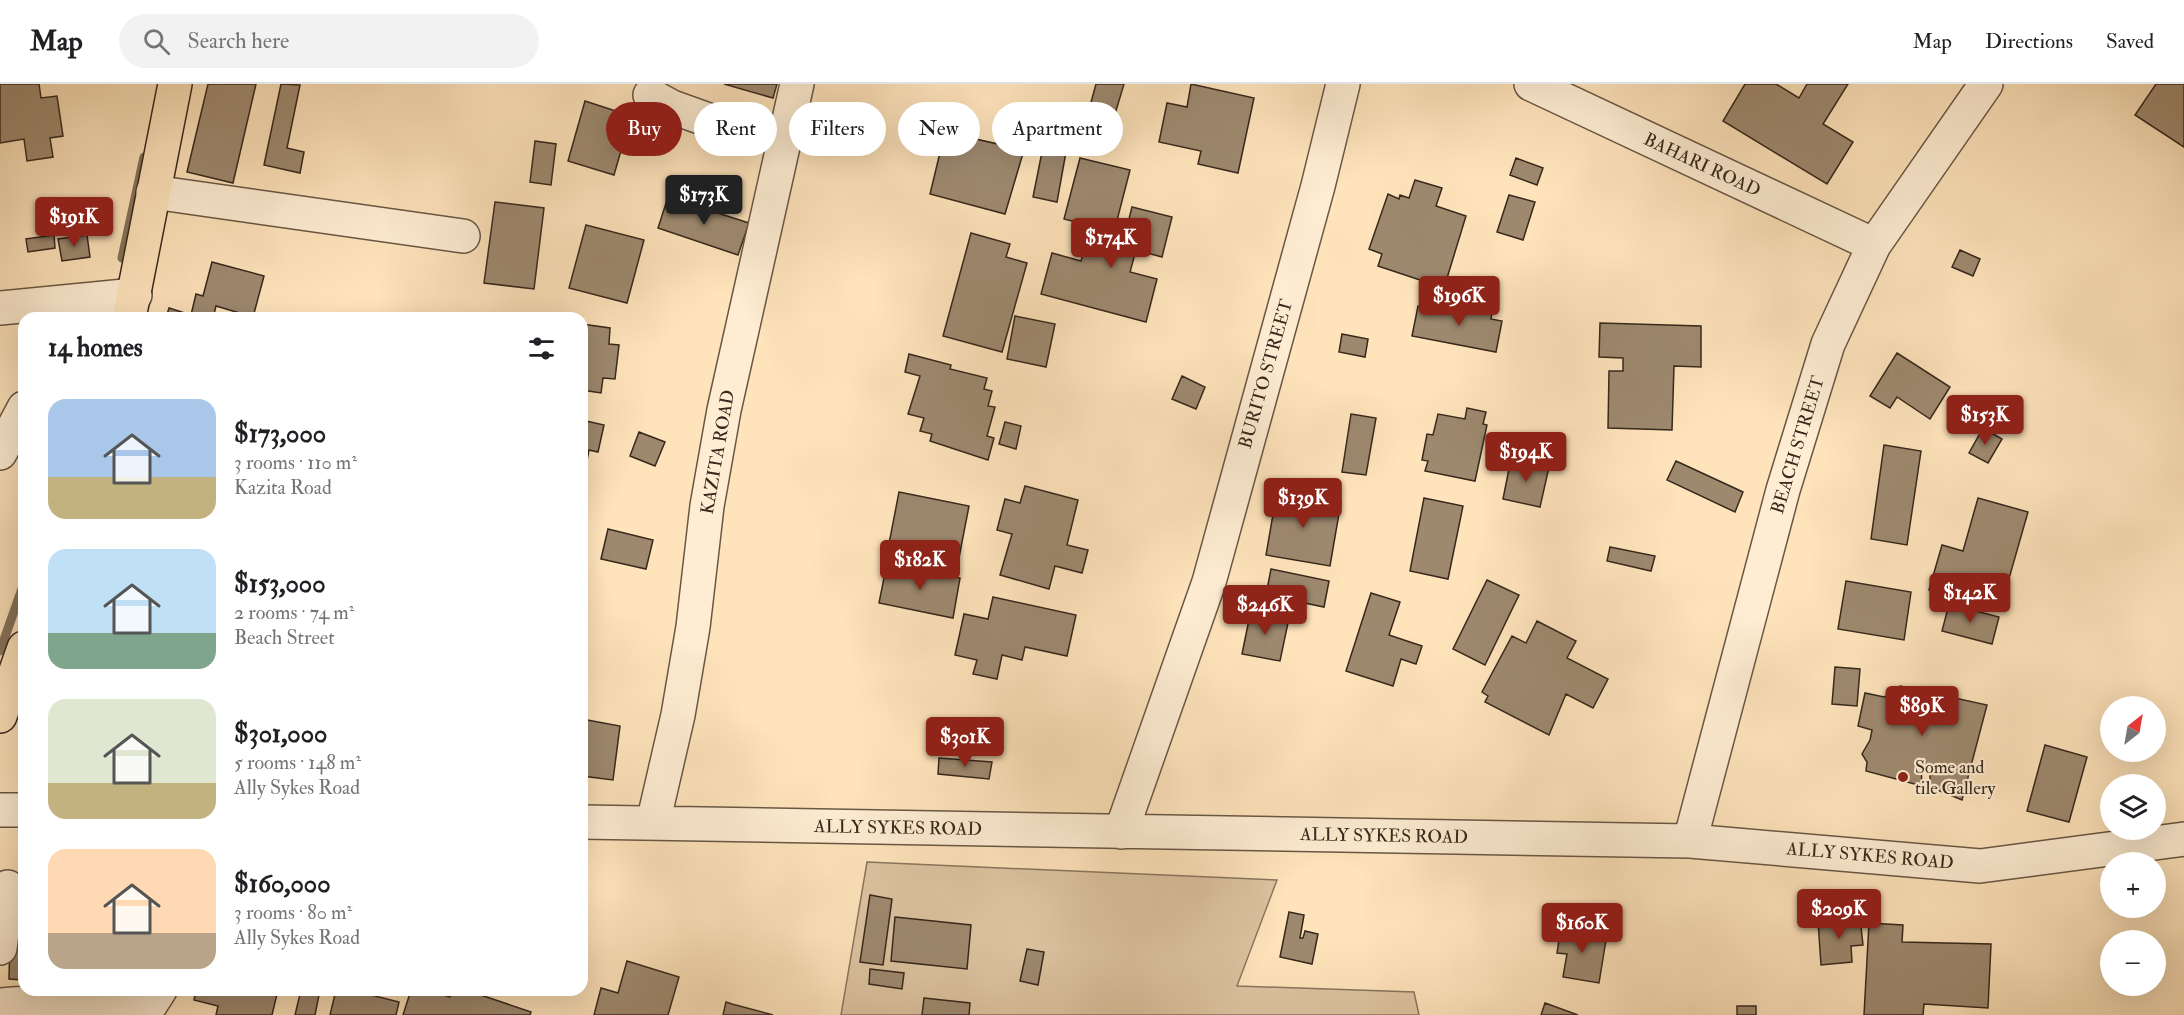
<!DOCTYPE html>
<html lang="en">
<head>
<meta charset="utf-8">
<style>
  :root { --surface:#fff; --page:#f2f2f2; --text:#202124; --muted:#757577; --line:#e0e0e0; --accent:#8f2418 }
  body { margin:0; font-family:"IM FELL Double Pica",serif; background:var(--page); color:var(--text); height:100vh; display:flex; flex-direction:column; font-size:22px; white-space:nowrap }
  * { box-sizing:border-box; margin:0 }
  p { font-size:20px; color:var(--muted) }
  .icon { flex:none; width:33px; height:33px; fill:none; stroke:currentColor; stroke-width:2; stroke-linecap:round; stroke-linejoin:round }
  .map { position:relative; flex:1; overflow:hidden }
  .details { position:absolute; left:18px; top:228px; width:570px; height:684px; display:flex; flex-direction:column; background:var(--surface); border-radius:18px; box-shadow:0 6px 24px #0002 }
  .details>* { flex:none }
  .hud { position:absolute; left:606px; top:18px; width:570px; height:54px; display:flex; gap:12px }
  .needle { width:39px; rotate:31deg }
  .tools { position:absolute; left:2100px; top:612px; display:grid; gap:12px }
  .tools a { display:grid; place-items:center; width:66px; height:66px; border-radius:50%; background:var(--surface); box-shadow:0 6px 24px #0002; font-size:30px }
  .price { position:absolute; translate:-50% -51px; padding:0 14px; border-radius:6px; background:var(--accent); color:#fff; font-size:20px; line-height:39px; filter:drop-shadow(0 2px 3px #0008) }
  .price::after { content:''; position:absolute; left:50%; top:36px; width:18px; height:14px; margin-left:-9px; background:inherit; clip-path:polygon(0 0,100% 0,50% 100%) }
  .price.active { background:#222; color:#fff }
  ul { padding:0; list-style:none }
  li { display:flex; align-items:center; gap:18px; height:150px; padding:0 30px }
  li span { display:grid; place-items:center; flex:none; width:168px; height:120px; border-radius:18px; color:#555 }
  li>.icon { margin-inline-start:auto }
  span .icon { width:72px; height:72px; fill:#fffc; stroke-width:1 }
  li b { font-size:26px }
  h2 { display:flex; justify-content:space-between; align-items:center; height:72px; padding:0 30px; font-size:26px }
  .tag { padding:0 21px; border-radius:27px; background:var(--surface); box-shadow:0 6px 24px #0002; font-size:21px; line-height:54px }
  .tag.active { background:var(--accent); color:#fff }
  header { display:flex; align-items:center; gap:36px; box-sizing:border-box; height:84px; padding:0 30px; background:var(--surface); border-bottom:2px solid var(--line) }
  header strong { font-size:28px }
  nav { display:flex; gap:33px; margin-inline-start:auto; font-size:21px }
  .search { width:420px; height:54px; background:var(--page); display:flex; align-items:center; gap:15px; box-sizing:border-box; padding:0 21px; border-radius:33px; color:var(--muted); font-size:22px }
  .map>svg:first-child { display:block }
  .green { fill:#dcc3a0; stroke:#89765e; stroke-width:1.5 }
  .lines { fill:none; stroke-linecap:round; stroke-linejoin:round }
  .stream { stroke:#85725b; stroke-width:9 }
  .building { fill:#9e896f; stroke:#36281c; stroke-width:1.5 }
  .minor-casing { stroke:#685744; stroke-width:36 }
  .major-casing { stroke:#36281c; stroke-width:36 }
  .minor { stroke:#feedd3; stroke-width:33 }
  .major { stroke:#fee3bb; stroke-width:33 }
  .poi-dot { fill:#8f2418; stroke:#feedd3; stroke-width:2 }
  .labels { text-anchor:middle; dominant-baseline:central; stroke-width:4.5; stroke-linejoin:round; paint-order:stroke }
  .street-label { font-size:18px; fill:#36281c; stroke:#feedd3 }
  .poi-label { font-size:18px; fill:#36281c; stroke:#feedd3; text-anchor:start }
</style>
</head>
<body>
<header>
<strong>Map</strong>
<div class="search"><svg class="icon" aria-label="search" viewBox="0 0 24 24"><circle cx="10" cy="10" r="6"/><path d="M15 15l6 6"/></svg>Search here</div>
<nav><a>Map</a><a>Directions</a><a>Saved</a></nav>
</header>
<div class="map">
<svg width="2184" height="931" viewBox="0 0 2184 931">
  <rect width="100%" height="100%" fill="#fee3bb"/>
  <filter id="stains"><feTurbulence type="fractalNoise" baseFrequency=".00333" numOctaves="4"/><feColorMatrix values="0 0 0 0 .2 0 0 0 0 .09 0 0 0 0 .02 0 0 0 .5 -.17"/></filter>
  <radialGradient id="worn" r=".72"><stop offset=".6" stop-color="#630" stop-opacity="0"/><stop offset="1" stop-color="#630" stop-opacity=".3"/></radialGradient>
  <path class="green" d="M867 778 1277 796 1237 902 1414 908 1419 931H841Z"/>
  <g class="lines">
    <path class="stream" d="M122 174 144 73
      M0 567 24 499"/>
  </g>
  <path class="building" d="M0 0H39L41 14 57 12 63 52 50 54 53 73 27 77 24 55 0 59Z
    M208 0H256L233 99 187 88Z
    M281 0 300 1 287 64 304 68 300 89 264 81Z
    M724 0H777L773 14Z
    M1096 0H1124L1115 30 1090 22Z
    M1191 0 1254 14 1238 89 1198 80 1201 67 1159 58 1167 19 1187 23Z
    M1745 0H1776L1799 14 1807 0H1848L1823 40 1853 58 1827 100 1723 37Z
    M2156 0H2184V63L2135 31Z
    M585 17 631 32 614 91 568 77Z
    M945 48 1024 66 1005 130 930 110Z
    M535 57 556 60 551 101 530 98Z
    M1043 63 1066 68 1057 118 1033 113Z
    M1080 74 1130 86 1114 148 1064 135Z
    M1516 74 1543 84 1537 101 1510 91Z
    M1415 96 1442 104 1436 122 1466 132 1444 204 1378 182 1382 170 1369 165 1388 110 1399 115 1400 111 1409 114Z
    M1509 111 1535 118 1523 156 1497 148Z
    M668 113 749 139 738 171 658 144Z
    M495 118 544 124 534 205 484 199Z
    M1132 123 1172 133 1162 173 1136 166 1130 188 1157 195 1146 238 1041 210 1052 169 1081 177 1088 150 1123 159Z
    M586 141 644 156 627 219 569 204Z
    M971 149 1010 160 1006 173 1027 179 1002 268 943 252Z
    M54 151 55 164 28 168 26 155Z
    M87 151 90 173 62 177 58 155Z
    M1960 166 1980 175 1973 192 1952 183Z
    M212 178 264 192 253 233 216 222 213 234H166L169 224 191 231 196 210 203 212Z
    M1450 220 1492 228 1491 235 1502 237 1496 268 1412 252 1418 222 1449 227Z
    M1015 232 1055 240 1046 283 1007 275Z
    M1600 239 1701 242V283L1674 282 1672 346 1608 344 1609 287H1623V274L1599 273Z
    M582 240 610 244 609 260 619 261 615 295 603 294 601 309 582 306Z
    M1342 250 1368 255 1365 273 1339 268Z
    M1897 269 1950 303 1930 335 1897 313 1890 324 1870 312Z
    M909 270 951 281 950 285 987 294 984 305 992 307 988 322 995 323 987 352 994 354 988 376 930 357 932 350 920 347 924 334 908 330 920 292 905 288Z
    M1182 292 1205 303 1196 325 1172 315Z
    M1467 324 1486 328 1483 340 1487 341 1475 397 1425 387 1428 377 1422 376 1427 350 1433 351 1438 330 1465 335Z
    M1351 330 1376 334 1366 391 1342 388Z
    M582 336 604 341 598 368 589 366 583 397Z
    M1005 338 1021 342 1016 365 999 360Z
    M1983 344 2002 355 1988 379 1969 369Z
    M639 348 665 358 655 382 630 372Z
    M1884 361 1921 367 1907 461 1871 455Z
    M1511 375 1549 383 1540 423 1503 415Z
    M1676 377 1743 408 1735 428 1667 396Z
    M1025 402 1078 416 1067 461 1088 466 1082 489 1055 482 1049 505 1000 491 1012 450 997 446 1005 415 1020 419Z
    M1277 407 1341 418 1330 482 1266 471Z
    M899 408 969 422 957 484 887 470Z
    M1424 414 1463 422 1448 495 1410 487Z
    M1978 414 2028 428 2000 526 1929 506 1942 461 1963 467Z
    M608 445 653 456 646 485 601 475Z
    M1610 463 1655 472 1651 487 1607 477Z
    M887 479 960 494 953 534 879 519Z
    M1271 485 1329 497 1324 523 1266 511Z
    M1487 496 1519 511 1485 581 1453 565Z
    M1846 497 1911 508 1904 556 1838 545Z
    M1371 509 1400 518 1389 551 1422 562 1416 580 1401 575 1393 602 1346 587Z
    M993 513 1076 531 1067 572 1025 563 1022 576 1002 571 997 595 973 590 977 576 955 571 964 530 988 535Z
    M1949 520 1999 533 1992 560 1942 547Z
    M1251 526 1289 534 1280 577 1242 570Z
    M1537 537 1576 557 1567 574 1608 595 1593 624 1566 610 1549 651 1485 618 1488 612 1482 608 1512 552 1526 559Z
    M1835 583 1860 585 1857 622 1832 620Z
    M1900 602 1987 621 1962 716 1930 703V681H1921L1922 702 1866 687 1867 678 1862 670 1870 656 1872 646 1858 642 1865 609 1884 613 1897 607Z
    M582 635 620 642 613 696 582 692Z
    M2045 661 2087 673 2069 738 2027 727Z
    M939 674 992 678 989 695 938 690Z
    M870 811 892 815 883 881 860 878Z
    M1289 828 1304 831 1300 854H1303L1305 847 1318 850 1312 880 1280 873Z
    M895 833 971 841 967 885 891 877Z
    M1860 834 1863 861 1851 862 1852 878 1821 881 1818 837Z
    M1869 839 1903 841 1902 858 1991 860 1988 924 1924 920 1923 931H1864Z
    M1561 843 1607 850 1599 899 1563 893 1567 870 1557 869Z
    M10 853 24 854V896L9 895Z
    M1027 865 1044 868 1038 901 1020 897Z
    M627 877 679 893 668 931H594L601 904 618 909Z
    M870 885 904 889 902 905 869 900Z
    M196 906H278L272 931H216L218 922 194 916Z
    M301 906H320L315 931H295Z
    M336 906H351L399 918 396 931H330Z
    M411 906H428L450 913 452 906H466L531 928 530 931H403Z
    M924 914 970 919 969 931H922Z
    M726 918 732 920 773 931H723Z
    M1545 919 1578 931H1541Z
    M1737 922H1756V931H1737Z"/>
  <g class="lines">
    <defs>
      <path id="minor" d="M1531 0 1874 161
        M650 11 672 23 739 47 785 52
        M153 108 463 152
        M0 224 135 211
        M0 369 24 324
        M0 726H24
        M582 738 1690 757 1980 782 2184 755
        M653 739 678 631 693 543 707 422 724 326 797 0
        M1121 748 1209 498 1318 102 1343 0
        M1690 757 1783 406 1828 260 1874 161 1986 0
        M0 864 8 803
        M0 921C49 916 99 926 149 923L160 906"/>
      <path id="major" d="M129 234 175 0
        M0 632 24 564"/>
    </defs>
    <use href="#minor" class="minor-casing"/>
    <use href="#major" class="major-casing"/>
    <use href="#minor" class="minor"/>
    <use href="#major" class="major"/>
  </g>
  <circle class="poi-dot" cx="1903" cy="693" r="6"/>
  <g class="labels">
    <g class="street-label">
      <text transform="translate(1702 81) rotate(25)">BAHARI ROAD</text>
      <text transform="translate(1266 290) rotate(-74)">BURITO STREET</text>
      <text transform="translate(1798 361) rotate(-73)">BEACH STREET</text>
      <text transform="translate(718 368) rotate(-80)">KAZITA ROAD</text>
      <text transform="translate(898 744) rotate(1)">ALLY SYKES ROAD</text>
      <text transform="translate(1384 752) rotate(1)">ALLY SYKES ROAD</text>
      <text transform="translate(1870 772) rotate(5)">ALLY SYKES ROAD</text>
    </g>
    <g class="poi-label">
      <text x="1915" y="683">Some and<tspan x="1915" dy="21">tile Gallery</tspan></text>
    </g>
  </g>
  <rect width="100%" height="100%" filter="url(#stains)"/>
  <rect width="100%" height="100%" fill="url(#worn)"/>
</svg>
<div class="tools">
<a><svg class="needle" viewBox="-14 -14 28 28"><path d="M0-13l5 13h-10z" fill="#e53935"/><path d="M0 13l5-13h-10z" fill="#757577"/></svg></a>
<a><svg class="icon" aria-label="layers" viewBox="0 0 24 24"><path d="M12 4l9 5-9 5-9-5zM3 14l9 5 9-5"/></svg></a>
<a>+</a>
<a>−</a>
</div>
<b class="price active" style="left:704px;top:142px">$173K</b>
<b class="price" style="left:74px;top:164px">$191K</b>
<b class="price" style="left:1111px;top:185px">$174K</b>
<b class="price" style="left:1459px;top:243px">$196K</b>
<b class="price" style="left:1985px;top:362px">$153K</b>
<b class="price" style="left:1526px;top:399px">$194K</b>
<b class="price" style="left:1303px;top:445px">$139K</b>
<b class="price" style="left:920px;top:507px">$182K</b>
<b class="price" style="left:1970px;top:540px">$142K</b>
<b class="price" style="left:1265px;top:552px">$246K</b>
<b class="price" style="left:1922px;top:653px">$89K</b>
<b class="price" style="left:965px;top:684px">$301K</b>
<b class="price" style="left:1839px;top:856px">$209K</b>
<b class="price" style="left:1582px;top:870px">$160K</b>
<div class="hud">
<a class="tag active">Buy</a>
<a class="tag">Rent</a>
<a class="tag">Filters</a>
<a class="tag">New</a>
<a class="tag">Apartment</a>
</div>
<section class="details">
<h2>14 homes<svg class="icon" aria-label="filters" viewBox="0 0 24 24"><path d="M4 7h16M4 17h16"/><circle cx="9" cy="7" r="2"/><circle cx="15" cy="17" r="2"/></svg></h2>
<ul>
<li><span style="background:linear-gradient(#a9c7e8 65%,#c2b280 0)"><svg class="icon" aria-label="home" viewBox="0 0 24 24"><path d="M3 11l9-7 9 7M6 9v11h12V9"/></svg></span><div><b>$173,000</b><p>3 rooms · 110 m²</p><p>Kazita Road</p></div></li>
<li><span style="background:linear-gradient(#bfe0f5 70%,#7fa58c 0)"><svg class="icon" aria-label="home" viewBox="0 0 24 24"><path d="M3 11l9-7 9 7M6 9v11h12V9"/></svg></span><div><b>$153,000</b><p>2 rooms · 74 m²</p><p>Beach Street</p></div></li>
<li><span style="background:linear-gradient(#dfe7d0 70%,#c2b280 0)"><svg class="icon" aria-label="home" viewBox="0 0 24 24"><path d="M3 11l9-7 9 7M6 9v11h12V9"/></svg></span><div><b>$301,000</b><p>5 rooms · 148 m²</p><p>Ally Sykes Road</p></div></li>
<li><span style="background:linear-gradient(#ffd9b3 70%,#b9a48a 0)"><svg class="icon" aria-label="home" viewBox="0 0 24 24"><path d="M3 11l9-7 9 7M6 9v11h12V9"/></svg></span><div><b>$160,000</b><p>3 rooms · 80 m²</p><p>Ally Sykes Road</p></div></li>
</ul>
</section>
</div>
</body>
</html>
